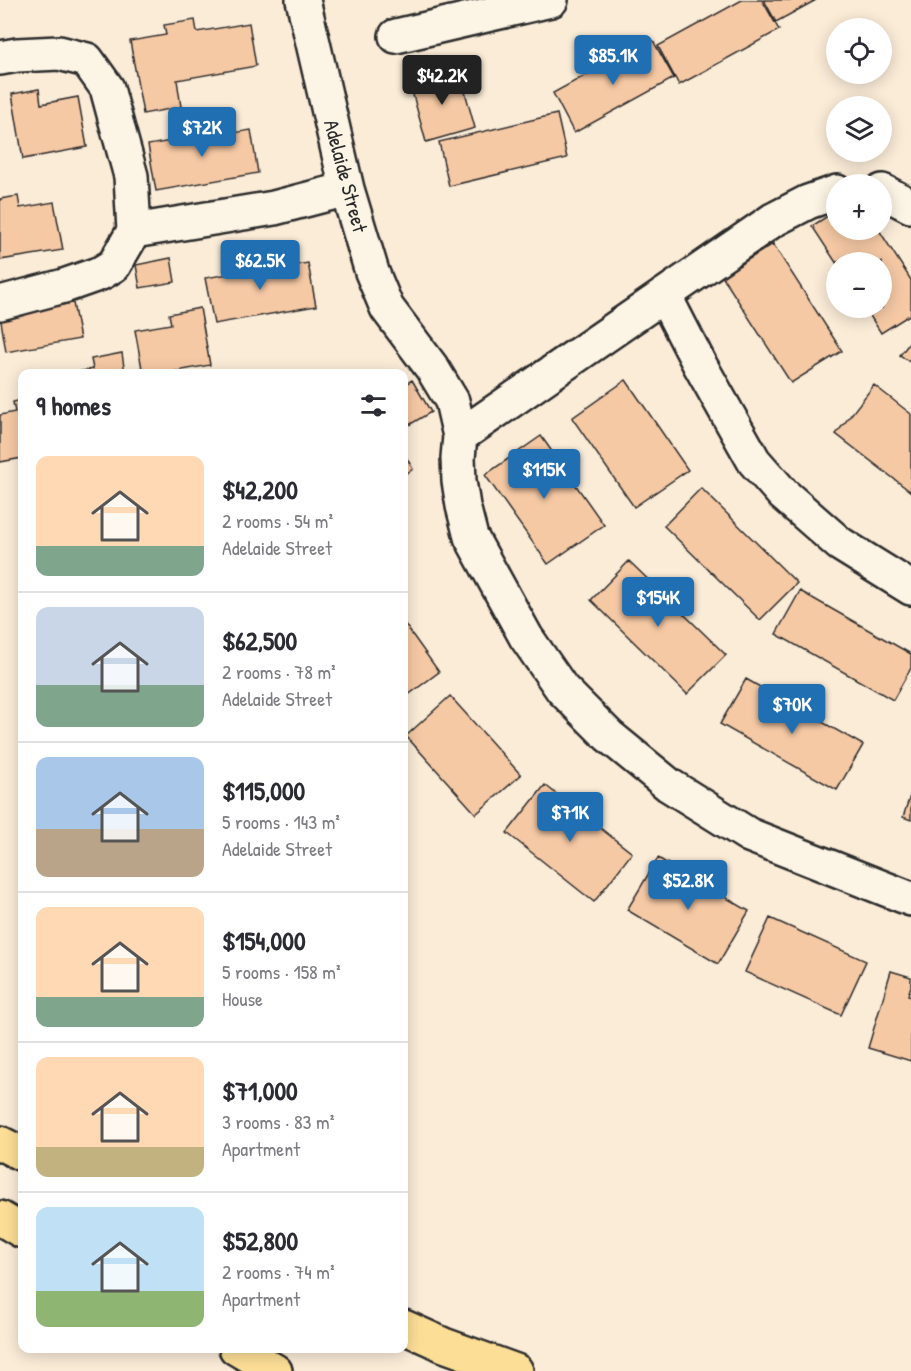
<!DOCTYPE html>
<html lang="en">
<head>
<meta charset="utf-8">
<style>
  :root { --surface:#fff; --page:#f2f2f3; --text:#2b2b33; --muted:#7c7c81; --line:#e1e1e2; --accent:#1f6fb2 }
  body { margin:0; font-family:"Patrick Hand",sans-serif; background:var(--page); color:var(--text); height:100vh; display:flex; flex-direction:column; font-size:22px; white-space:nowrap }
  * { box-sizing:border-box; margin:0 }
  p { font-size:20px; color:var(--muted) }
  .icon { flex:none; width:33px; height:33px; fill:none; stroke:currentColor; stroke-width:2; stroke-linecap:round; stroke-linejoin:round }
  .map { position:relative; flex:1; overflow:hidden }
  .details { position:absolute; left:18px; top:369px; width:390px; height:984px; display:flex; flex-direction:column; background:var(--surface); border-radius:12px; box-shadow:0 3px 15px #0003 }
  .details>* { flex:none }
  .buttons { position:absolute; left:826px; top:18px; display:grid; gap:12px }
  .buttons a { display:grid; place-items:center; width:66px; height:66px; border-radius:50%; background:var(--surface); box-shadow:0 3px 15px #0003; font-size:30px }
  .price { position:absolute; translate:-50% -51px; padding:0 14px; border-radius:6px; background:var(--accent); color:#fff; font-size:20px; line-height:39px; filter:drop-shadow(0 2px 3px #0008) }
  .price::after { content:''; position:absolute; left:50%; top:36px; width:18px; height:14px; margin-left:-9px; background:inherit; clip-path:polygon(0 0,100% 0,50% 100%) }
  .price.selected { background:#222; color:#fff }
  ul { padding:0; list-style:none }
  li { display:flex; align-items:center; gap:18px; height:150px; padding:0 18px }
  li+li { border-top:2px solid var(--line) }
  li span { display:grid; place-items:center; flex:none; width:168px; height:120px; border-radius:12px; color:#555 }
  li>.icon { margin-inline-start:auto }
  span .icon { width:72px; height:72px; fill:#fffc; stroke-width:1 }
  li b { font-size:26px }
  h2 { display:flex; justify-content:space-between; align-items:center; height:72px; padding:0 18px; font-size:26px }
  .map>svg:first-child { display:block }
  .building { fill:#f6c9a5; stroke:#2b2b2b; stroke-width:1.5 }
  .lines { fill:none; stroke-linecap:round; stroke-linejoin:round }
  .street-casing { stroke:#2b2b2b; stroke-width:38 }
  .highway-casing { stroke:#2b2b2b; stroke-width:38 }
  .street { stroke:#fcf5e5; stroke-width:33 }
  .highway { stroke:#fcde96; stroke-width:33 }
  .labels { text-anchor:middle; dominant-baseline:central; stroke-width:6; stroke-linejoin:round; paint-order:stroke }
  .street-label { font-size:21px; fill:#2b2b2b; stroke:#fcf5e5 }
</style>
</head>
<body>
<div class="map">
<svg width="911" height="1371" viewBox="0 0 911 1371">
  <rect width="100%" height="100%" fill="#fbecd8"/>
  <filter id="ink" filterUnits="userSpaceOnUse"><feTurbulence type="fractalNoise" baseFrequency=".0167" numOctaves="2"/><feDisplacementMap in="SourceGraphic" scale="12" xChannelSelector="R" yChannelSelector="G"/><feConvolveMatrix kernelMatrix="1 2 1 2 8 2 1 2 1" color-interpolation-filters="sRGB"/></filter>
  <g filter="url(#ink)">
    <path class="building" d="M742 0H762L779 30 679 85 658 46Z
      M764 0H816L776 22Z
      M195 20 197 32 249 23 256 66 177 80 181 107 143 114 130 41 166 35 164 25Z
      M652 39 674 78 574 133 553 93Z
      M459 70 475 128 426 142 410 84Z
      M39 89 41 104 78 97 87 147 23 159 12 94Z
      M557 114 567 158 449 186 439 142Z
      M213 123 215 136 251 130 258 173 156 191 148 145 183 139 182 129Z
      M18 196 20 208 54 202 63 250 0 260V199Z
      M837 210V230H879L911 280V314L881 333 865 308H882V262H837V264L812 226Z
      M773 244 842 351 791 383 722 276Z
      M270 256 272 269 308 263 316 306 214 324 205 278 241 272 239 262Z
      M171 258 175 282 140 288 136 265Z
      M73 303 80 339 6 352 0 315Z
      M200 308 210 365 161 374H143L135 330 171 324 169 314Z
      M911 341V363L900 355Z
      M122 353 125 374H67L93 369 91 359Z
      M412 380 431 412 404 428V385Z
      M626 380 688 470 634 507 572 418Z
      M874 385 911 414V492L836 434Z
      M22 400V458L0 462V415L15 412 13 402Z
      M541 436 604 525 548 564 485 475Z
      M404 453 413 469 404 475Z
      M701 488 797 583 760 620 664 526Z
      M629 561 726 655 687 694 591 600Z
      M800 591 911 654V668L893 700 776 634Z
      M404 623 439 672 404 698Z
      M746 679 863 745 837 790 720 724Z
      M450 696 521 775 476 814 406 736Z
      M545 785 632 853 594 902 507 833Z
      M911 793V820L903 817Z
      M658 858 749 911 718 964 627 910Z
      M770 918 866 961 841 1015 745 972Z
      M891 971 911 977V986L908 995 911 996V1061L868 1048Z"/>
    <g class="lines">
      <defs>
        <path id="street" d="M303 0 347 189 372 272 387 308 432 368 452 401 460 436 458 458 459 481 463 506 471 537 526 637 562 689 609 736 669 785 749 835 911 899
          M396 36 551 0
          M0 58 17 55 59 53 87 60 107 88 118 129 131 176 134 231 114 265 101 273 64 286 0 303
          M882 191 911 206
          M134 231 274 208 347 189
          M664 295 700 365 754 461 783 494 840 544 911 588
          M460 436 773 220 808 202 837 192"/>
        <path id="highway" d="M0 1143 22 1154
          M0 1218 22 1231
          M404 1327 444 1345 516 1371
          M236 1348 275 1371"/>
      </defs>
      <use href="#street" class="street-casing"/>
      <use href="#highway" class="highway-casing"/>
      <use href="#street" class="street"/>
      <use href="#highway" class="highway"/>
    </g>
  </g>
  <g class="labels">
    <g class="street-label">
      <text transform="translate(346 176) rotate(75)">Adelaide Street</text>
    </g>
  </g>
</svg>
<div class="buttons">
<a><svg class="icon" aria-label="locate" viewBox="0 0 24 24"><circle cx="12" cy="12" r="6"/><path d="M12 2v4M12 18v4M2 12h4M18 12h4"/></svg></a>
<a><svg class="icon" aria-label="layers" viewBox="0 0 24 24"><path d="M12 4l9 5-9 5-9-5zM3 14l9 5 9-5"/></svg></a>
<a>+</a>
<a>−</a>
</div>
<b class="price" style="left:613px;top:86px">$85.1K</b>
<b class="price selected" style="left:442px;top:106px">$42.2K</b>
<b class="price" style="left:202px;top:158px">$72K</b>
<b class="price" style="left:260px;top:291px">$62.5K</b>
<b class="price" style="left:544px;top:500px">$115K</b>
<b class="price" style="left:658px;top:628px">$154K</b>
<b class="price" style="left:792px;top:735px">$70K</b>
<b class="price" style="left:570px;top:843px">$71K</b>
<b class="price" style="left:688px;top:911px">$52.8K</b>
<section class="details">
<h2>9 homes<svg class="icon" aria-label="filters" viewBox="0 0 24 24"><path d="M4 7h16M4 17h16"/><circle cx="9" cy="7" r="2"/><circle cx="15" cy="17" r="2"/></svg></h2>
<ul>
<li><span style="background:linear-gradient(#ffd9b3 75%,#7fa58c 0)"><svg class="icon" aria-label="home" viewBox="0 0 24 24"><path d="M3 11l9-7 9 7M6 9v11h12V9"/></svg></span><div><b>$42,200</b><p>2 rooms · 54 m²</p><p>Adelaide Street</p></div></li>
<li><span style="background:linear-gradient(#c9d6e8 65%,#7fa58c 0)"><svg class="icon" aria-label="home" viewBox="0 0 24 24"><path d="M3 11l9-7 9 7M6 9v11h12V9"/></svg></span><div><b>$62,500</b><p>2 rooms · 78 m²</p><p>Adelaide Street</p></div></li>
<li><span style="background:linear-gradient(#a9c7e8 60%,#b9a48a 0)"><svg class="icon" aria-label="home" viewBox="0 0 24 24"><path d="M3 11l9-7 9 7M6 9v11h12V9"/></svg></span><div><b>$115,000</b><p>5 rooms · 143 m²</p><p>Adelaide Street</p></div></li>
<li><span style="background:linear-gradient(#ffd9b3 75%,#7fa58c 0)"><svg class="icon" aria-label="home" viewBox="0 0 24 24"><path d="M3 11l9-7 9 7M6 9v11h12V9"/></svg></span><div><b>$154,000</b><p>5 rooms · 158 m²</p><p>House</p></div></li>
<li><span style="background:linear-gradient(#ffd9b3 75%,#c2b280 0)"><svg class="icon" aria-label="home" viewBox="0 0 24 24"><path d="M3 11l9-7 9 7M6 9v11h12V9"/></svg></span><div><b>$71,000</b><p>3 rooms · 83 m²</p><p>Apartment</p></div></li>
<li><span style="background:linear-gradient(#bfe0f5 70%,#8fb573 0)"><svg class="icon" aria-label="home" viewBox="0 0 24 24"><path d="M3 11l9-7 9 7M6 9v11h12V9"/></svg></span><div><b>$52,800</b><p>2 rooms · 74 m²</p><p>Apartment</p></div></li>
</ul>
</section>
</div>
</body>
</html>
